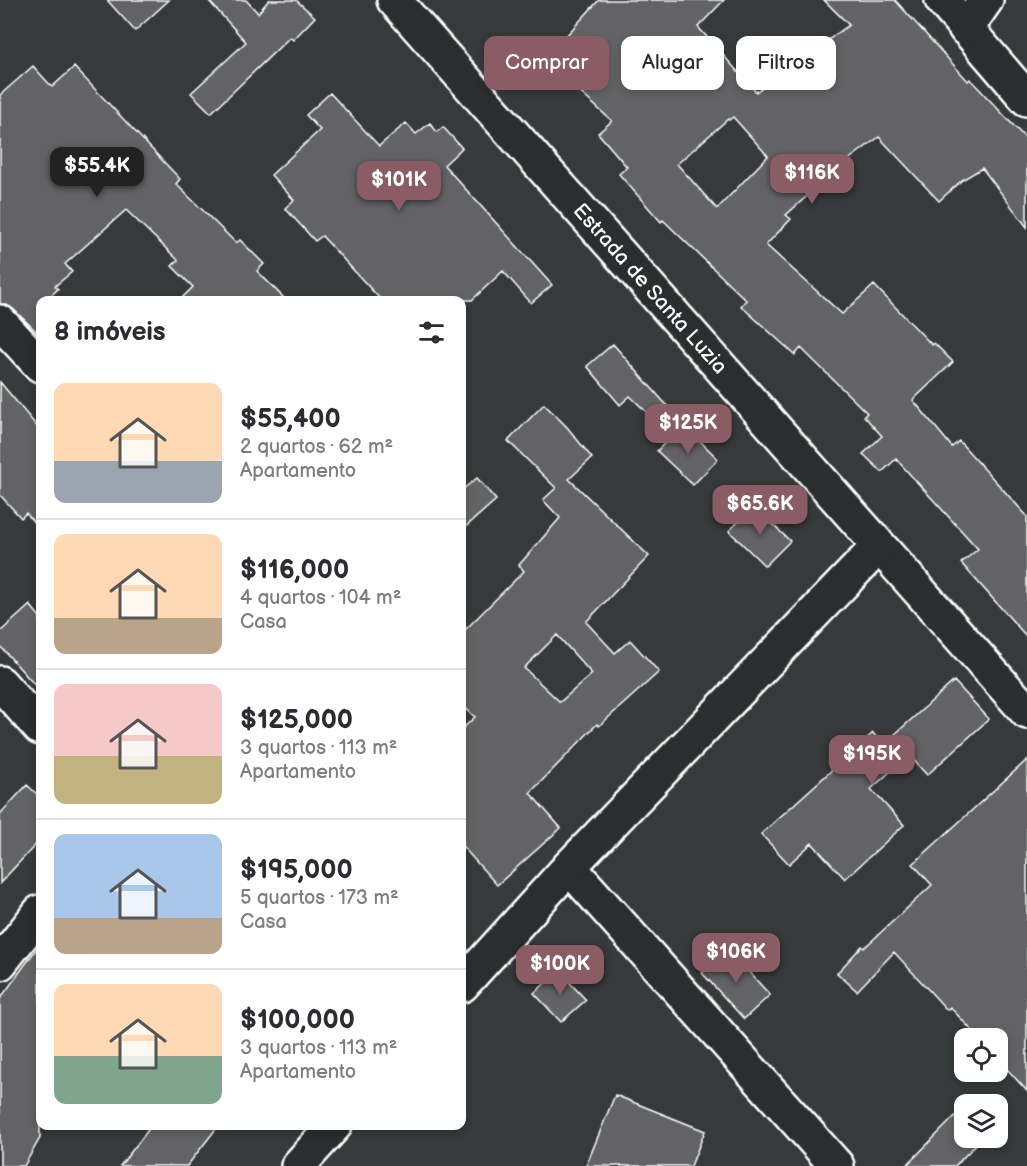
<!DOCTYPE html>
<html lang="pt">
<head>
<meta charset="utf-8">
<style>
  :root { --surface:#fff; --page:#f2f2f3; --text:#2b2b33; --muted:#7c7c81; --line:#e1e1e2; --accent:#8a5d65 }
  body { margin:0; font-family:"Balsamiq Sans",sans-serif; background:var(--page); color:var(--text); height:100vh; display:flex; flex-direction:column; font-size:22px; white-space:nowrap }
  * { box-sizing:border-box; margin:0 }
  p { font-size:20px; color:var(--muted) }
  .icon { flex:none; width:33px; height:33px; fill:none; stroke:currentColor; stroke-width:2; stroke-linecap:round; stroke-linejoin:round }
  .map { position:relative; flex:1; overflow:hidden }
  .drawer { position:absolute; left:36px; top:296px; width:430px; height:834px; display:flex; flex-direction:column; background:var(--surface); border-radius:12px; box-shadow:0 3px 9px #0003 }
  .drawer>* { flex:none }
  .top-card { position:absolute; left:484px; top:36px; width:452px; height:54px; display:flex; gap:12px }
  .fabs { position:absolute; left:954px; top:1028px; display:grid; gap:12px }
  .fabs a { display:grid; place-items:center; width:54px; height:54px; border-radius:12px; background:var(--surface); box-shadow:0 3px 9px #0003; font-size:30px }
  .price { position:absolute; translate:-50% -51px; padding:0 14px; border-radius:12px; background:var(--accent); color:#fff; font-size:20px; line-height:39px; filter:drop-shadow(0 2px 3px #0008) }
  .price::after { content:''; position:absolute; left:50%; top:36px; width:18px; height:14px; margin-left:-9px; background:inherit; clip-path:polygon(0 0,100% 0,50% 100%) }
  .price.active { background:#222; color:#fff }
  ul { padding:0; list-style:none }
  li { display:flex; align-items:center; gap:18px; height:150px; padding:0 18px }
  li+li { border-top:2px solid var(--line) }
  li span { display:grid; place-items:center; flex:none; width:168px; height:120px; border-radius:12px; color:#555 }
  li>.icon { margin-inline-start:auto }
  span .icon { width:72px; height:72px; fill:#fffc; stroke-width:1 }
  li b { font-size:26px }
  h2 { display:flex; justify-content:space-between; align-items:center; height:72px; padding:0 18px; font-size:26px }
  .pill { padding:0 21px; border-radius:12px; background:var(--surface); box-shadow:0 3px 9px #0003; font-size:21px; line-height:54px }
  .pill.active { background:var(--accent); color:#fff }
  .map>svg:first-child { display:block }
  .building { fill:#636465; stroke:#fff; stroke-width:1.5; fill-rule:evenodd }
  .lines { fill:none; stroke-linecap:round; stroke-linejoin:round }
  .minor-casing { stroke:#fff; stroke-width:38 }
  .minor { stroke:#2a2d2e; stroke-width:33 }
  .labels { text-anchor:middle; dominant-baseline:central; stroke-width:6; stroke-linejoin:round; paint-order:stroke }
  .street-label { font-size:21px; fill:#fff; stroke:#2a2d2e }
</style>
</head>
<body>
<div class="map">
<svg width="1027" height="1166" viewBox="0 0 1027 1166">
  <rect width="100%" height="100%" fill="#373a3b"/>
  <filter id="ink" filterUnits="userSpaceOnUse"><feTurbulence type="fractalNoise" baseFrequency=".0167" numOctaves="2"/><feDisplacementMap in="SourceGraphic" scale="12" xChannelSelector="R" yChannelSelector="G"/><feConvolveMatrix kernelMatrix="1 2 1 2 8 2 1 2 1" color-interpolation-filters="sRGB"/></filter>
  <g filter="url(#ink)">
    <path class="building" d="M107 0H169L135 31Z
      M208 0H246L258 13 269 0H296L315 17 293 40 290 37 211 113 191 93 246 42Z
      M599 0H724L698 27 756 92 849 25 824 0H895L968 81 970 79 1027 140V227L982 168 962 180 939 201 879 137 844 163 786 215 791 219 766 245 842 314 874 285 932 345 934 343 953 362 913 400 952 447 959 441 1027 516V637L961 563 978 549 896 459 882 472 863 454 882 436 864 416 867 413 801 348 795 355 741 306 746 300 663 220 661 222 619 174 627 167 598 133 612 121 544 60ZM733 117 768 156 717 209 677 164 728 119 729 120Z
      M33 66 52 87 74 67 180 179 176 184 236 243 240 240 264 264 257 271 286 300H180L193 287 172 266 178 260 126 210 65 264 72 272 55 286 58 289 46 300H40V335L13 309 0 304V95Z
      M330 93 379 146 406 123 416 134 430 123 437 132 443 127 462 148 444 165 552 285 531 303 503 271 472 300H381L322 236 315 241 285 208 294 200 271 175 320 130 306 115Z
      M613 344 677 417 664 429 630 396 620 405 587 366Z
      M0 382 40 430V530L26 513 21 518 0 495Z
      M544 404 567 427 592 458 569 479 649 556 586 622 615 653 630 640 659 672 599 726 597 724 530 793 561 828 497 885 462 846V729L475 717 462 705V633L524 571 519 565 560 518 543 500 556 488 508 441ZM557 635 592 674 560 702 524 668Z
      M683 424 718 459 693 485 657 451Z
      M477 478 496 500 462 530V490Z
      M754 506 790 541 765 566 729 531Z
      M30 605 40 617V691L0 646V632Z
      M954 681 989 719 927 775 909 755 871 789 904 825 845 879 812 843 789 864 761 834 873 733 883 745Z
      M1027 760V1091L998 1059V1038H979L950 1007 947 1010 894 952 857 991 837 973 862 946 864 948 932 885 913 864Z
      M27 785 40 797V840L0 883V814Z
      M40 944V1138L24 1166H0V999Z
      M728 949 770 995 744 1019 702 973Z
      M559 971 586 1000 561 1022 534 993Z
      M615 1095 705 1131 691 1166H586Z
      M964 1107V1137H983L955 1166H906Z
      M152 1125H219L187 1166H120Z"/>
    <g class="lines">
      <defs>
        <g id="minor">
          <path id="s1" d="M394 0 1027 712"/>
          <path d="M942 0 1027 99"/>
          <path d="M966 29 986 0"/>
          <path d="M0 322 40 365"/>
          <path d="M0 683 40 728"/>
          <path d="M569 867 837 1166"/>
          <path d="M0 963 40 912"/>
          <path d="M462 985 569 867 878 547"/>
          <path d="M298 1166 335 1125"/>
        </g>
      </defs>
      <use href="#minor" class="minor-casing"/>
      <use href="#minor" class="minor"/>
    </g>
  </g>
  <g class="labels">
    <g class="street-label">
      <text stroke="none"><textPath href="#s1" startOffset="386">Estrada de Santa Luzia</textPath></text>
    </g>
  </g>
</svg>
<div class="fabs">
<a><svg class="icon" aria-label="locate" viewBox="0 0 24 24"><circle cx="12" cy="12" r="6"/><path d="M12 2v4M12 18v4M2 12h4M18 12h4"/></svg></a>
<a><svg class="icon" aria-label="layers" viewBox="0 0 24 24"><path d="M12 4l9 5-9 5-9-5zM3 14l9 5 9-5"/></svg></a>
</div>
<b class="price active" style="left:97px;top:198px">$55.4K</b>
<b class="price" style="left:812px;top:205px">$116K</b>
<b class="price" style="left:399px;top:212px">$101K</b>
<b class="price" style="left:688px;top:455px">$125K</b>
<b class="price" style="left:760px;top:536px">$65.6K</b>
<b class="price" style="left:872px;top:786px">$195K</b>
<b class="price" style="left:736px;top:984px">$106K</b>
<b class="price" style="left:560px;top:996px">$100K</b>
<div class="top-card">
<a class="pill active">Comprar</a>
<a class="pill">Alugar</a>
<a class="pill">Filtros</a>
</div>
<section class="drawer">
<h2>8 imóveis<svg class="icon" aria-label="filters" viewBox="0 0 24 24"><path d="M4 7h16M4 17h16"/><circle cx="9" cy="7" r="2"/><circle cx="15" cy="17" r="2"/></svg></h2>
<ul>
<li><span style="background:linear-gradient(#ffd9b3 65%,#9aa5b1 0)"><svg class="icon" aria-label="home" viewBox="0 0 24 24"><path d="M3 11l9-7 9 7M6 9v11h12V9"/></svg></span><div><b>$55,400</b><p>2 quartos · 62 m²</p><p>Apartamento</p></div></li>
<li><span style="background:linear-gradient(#ffd9b3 70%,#b9a48a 0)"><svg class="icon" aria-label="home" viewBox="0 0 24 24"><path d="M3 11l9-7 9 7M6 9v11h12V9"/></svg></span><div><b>$116,000</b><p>4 quartos · 104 m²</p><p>Casa</p></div></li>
<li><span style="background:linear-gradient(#f6c9c9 60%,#c2b280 0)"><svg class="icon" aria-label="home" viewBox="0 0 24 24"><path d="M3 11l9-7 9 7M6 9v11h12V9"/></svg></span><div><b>$125,000</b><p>3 quartos · 113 m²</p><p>Apartamento</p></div></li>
<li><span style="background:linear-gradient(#a9c7e8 70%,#b9a48a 0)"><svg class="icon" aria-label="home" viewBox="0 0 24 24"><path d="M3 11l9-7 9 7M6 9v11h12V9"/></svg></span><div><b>$195,000</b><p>5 quartos · 173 m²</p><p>Casa</p></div></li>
<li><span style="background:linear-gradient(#ffd9b3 60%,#7fa58c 0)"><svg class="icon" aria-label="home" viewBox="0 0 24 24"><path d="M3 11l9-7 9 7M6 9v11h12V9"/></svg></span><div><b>$100,000</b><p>3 quartos · 113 m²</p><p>Apartamento</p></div></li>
</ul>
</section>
</div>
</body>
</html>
